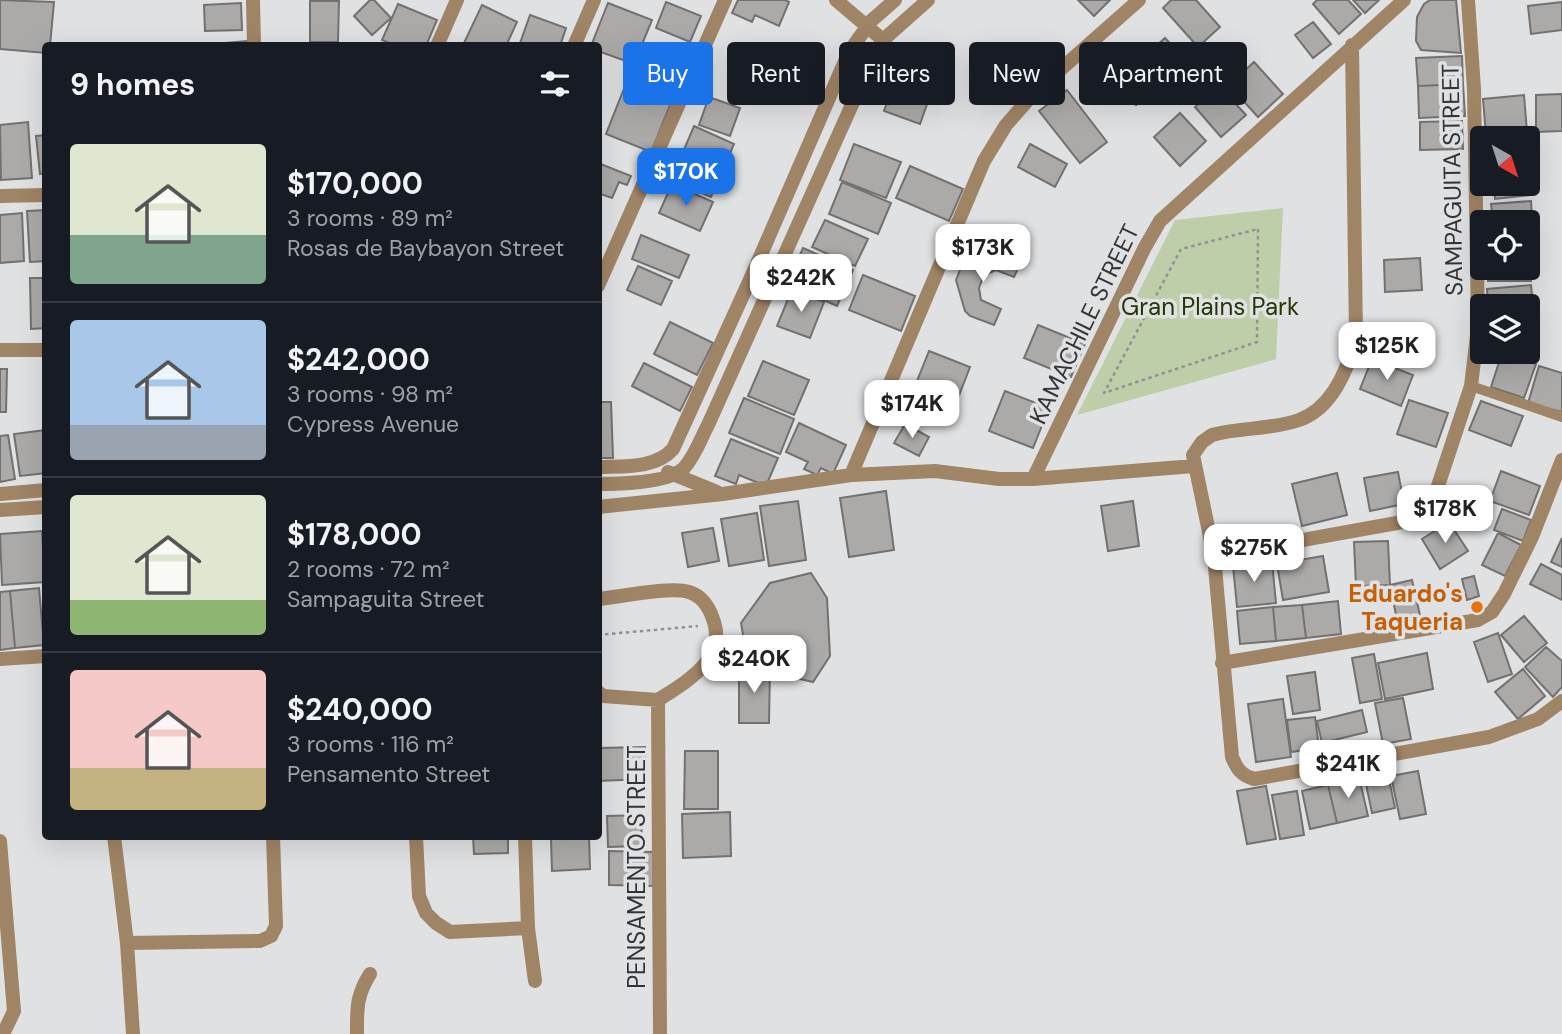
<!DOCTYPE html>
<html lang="en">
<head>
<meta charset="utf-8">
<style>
  :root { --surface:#171b24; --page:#242831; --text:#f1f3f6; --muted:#9ea1a6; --line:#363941; --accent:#1a73e8 }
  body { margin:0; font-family:"DM Sans",sans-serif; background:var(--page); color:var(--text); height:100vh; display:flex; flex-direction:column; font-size:26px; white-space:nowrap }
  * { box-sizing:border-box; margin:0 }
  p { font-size:23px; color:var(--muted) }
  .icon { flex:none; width:38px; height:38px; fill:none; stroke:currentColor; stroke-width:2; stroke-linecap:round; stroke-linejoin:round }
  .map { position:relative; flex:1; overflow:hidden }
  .sheet { position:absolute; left:42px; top:42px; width:560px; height:798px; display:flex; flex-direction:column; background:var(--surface); border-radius:7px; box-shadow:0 7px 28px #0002 }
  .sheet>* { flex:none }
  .guide { position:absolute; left:623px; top:42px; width:665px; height:63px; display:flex; gap:14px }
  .needle { width:46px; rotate:141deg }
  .tools { position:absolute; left:1470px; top:126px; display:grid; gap:14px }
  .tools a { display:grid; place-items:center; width:70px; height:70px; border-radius:7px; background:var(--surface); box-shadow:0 7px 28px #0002; font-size:35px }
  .price { position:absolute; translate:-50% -60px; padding:0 16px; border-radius:14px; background:#fff; color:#222; font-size:23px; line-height:46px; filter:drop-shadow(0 2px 4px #0008) }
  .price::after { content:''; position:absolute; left:50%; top:42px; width:21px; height:16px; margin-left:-10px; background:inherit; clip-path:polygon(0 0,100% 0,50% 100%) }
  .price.current { background:var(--accent); color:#fff }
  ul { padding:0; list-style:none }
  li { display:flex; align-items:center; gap:21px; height:175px; padding:0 28px }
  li+li { border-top:2px solid var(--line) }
  li span { display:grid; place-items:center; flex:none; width:196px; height:140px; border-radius:7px; color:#555 }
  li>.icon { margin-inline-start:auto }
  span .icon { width:84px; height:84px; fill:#fffc; stroke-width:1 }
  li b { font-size:30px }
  h2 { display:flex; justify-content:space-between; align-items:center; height:84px; padding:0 28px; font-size:30px }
  .pill { padding:0 24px; border-radius:7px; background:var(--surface); box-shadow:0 7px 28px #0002; font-size:24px; line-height:63px }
  .pill.current { background:var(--accent); color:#fff }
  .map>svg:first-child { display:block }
  .green { fill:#becea9 }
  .building { fill:#acaaa9; stroke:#737170; stroke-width:2 }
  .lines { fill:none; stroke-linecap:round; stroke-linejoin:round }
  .path { stroke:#919294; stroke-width:2.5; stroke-dasharray:3.5 3.5; stroke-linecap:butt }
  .lane { stroke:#a08466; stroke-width:10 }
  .street { stroke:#a08466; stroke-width:14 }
  .food-dot { fill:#e8710a; stroke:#e0e1e3; stroke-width:2.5 }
  .labels { text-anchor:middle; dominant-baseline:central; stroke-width:7; stroke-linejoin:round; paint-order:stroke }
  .street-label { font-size:24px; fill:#333435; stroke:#e0e1e3 }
  .park-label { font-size:24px; fill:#263605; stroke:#e0e1e3 }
  .food-label { font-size:24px; font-weight:bold; fill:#c56008; stroke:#e0e1e3; text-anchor:end }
</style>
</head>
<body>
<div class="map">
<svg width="1562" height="1034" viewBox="0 0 1562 1034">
  <rect width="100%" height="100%" fill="#e0e1e3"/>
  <path class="green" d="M1283 208 1276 359 1077 415 1175 220Z"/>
  <path class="building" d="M0 0 54 2 50 46H46V53L0 49Z
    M370 0H374L391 18 372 35 354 16Z
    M738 0H785L789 2 779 26 755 15 752 22 732 13Z
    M1078 0H1110L1094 16Z
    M1171 0H1196L1220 27 1198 47 1163 8Z
    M1317 0H1348L1361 14 1339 34 1313 4Z
    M1353 0H1379L1365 13Z
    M1430 0H1456L1461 53 1421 50 1416 41 1417 17 1424 4Z
    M310 1H339L338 42H310Z
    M666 2 701 16 690 42 656 28Z
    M1562 2V30L1531 34 1528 6Z
    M241 3 242 30 205 31 204 5Z
    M608 3 652 20 634 64 598 51V46H591Z
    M398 4 437 20 426 46H396L382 40Z
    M482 5 517 22 506 46H468L464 43Z
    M530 15 566 28 560 46H519Z
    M1313 22 1331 44 1313 58 1295 35Z
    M1165 38 1191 66 1171 84 1145 56Z
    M246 41V46H214L213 44Z
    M1134 53 1161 83 1136 105 1109 75Z
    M1462 56 1463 84 1418 86 1416 58Z
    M1254 62 1283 94 1258 117 1229 85Z
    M902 63 937 76 920 124 884 111Z
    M627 81 672 100 651 152 606 134Z
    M1463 84 1465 116 1419 118 1418 86Z
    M1219 86 1246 115 1221 137 1195 107Z
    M1067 90 1107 142 1080 163 1039 111Z
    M1562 94V131L1536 132V95Z
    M1524 95 1527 132 1486 135 1483 99Z
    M709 97 740 108 730 136 699 125Z
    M1180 113 1206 141 1180 166 1154 137Z
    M1462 121 1463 149 1420 150V122Z
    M28 122 32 178 1 180 0 125Z
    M694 126 734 144 720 176 680 159Z
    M46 135V173L40 174 36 136Z
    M854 144 901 162 886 198 840 180Z
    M1030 144 1067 164 1055 187 1018 167Z
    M680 159 720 176 711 197 671 180Z
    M598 163 631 176 627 185 619 182 612 198 598 193Z
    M910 166 963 189 949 221 896 198Z
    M1528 176 1530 195 1495 199 1494 184H1528Z
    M842 182 891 203 878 234 829 214Z
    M672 184 713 202 700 231 659 213Z
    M1531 201 1533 237 1528 238V222H1493L1491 204Z
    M46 210V261L30 262 27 211Z
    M22 213 24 261 0 263V215Z
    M825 220 868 239 855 266 812 247Z
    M641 235 689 255 679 278 632 259Z
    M803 248 853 270 837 306 787 284Z
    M998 252 1021 262 1014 277 996 270 984 275 979 288 981 300 1001 309 994 325 970 316 965 311 956 280 962 265 977 258Z
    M1528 257H1531V281H1488V268H1528Z
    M1420 258 1422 290 1385 292 1384 260Z
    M638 266 672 281 661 305 627 290Z
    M863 275 915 296 901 331 849 310Z
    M30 278H46V328L31 329Z
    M1531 285 1534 316H1528V306H1488L1487 289Z
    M792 289 824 302 810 338 777 326Z
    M670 322 713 343 697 375 654 354Z
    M1038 325 1085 344 1071 377 1024 358Z
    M929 351 970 367 958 398 917 381Z
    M1502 353 1536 364 1524 398 1491 387Z
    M1372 359 1413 375 1401 406 1360 389Z
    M763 361 809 380 794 415 748 396Z
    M644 363 692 387 680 411 632 386Z
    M1539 366 1562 373V412L1528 403Z
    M0 369H7L6 412H0Z
    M1005 391 1049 408 1033 448 989 431Z
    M744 398 794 419 780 454 729 433Z
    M1409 400 1448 413 1436 447 1397 434Z
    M1481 401 1523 416 1511 446 1469 430Z
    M598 402H611L613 458H598Z
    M799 423 846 445 833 474 821 468 817 475 804 469 808 462 786 452Z
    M905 424 929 437 919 456 894 443Z
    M46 430V473L20 476 14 434Z
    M8 435 15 479 0 482V436Z
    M731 439 778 458 766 486 739 475 736 484 715 476Z
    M1501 471 1540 486 1529 515 1490 501Z
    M1398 472 1404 504 1370 511 1364 478Z
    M1337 473 1347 515 1302 526 1292 484Z
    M886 491 894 550 849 557 840 498Z
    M798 501 806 560 769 566 760 506Z
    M1133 501 1139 546 1108 551 1101 506Z
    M1502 509 1531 520 1523 541 1494 530Z
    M757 513 764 560 729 566 721 519Z
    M1449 522 1468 551 1440 569 1422 539Z
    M713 528 719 561 688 567 682 533Z
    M42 531 45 582 2 585 0 534Z
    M1498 533 1521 545 1505 576 1482 565Z
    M1562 538V567L1551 562Z
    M1388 541 1390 585 1356 586 1354 542Z
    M1323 556 1329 592 1283 600 1277 564Z
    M1272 562 1276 603 1237 607 1233 566Z
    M1541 564 1562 575V600L1530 584Z
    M811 573 827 598 830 656 813 682 792 677 745 646 741 623 770 583Z
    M1474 576 1479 596 1467 600 1462 579Z
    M1412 580 1420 615 1397 620 1390 585Z
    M39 588 44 645 15 648 10 591Z
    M10 591 15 648 0 650V592Z
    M1338 601 1341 634 1306 638 1302 605Z
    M1302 605 1306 638 1276 641 1273 607Z
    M1273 607 1276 641 1240 644 1237 611Z
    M1524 616 1547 643 1524 662 1501 635Z
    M1498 633 1512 674 1488 682 1474 642Z
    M1546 647 1562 661V687L1553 697 1525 667Z
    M1427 653 1433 689 1385 699 1378 663Z
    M1374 654 1382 699 1360 703 1352 658Z
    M739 667H770L769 723H739Z
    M1523 669 1545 696 1518 719 1495 692Z
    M1315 672 1320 710 1293 714 1287 676Z
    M1403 698 1411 739 1383 744 1375 703Z
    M1283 699 1291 757 1256 762 1248 704Z
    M1362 710 1367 732 1322 743 1317 721Z
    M1315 717 1319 748 1291 752 1287 720Z
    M645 747 646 779 598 781V748Z
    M685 751H718V809H684Z
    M1418 771 1426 814 1400 819 1391 776Z
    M1359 777 1368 816 1337 823 1328 785Z
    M1389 779 1395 808 1372 813 1366 784Z
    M1328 785 1337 823 1310 829 1302 791Z
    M1266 786 1276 839 1247 844 1237 791Z
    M1297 791 1304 835 1280 839 1272 795Z
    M730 812 731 856 683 858 682 814Z
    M641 815 642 846 608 847 607 816Z
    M473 836H508V853L474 854Z
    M589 837 590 869 552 871 551 839Z
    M609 851 653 852V886L609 885Z"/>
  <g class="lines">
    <path class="path" d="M1258 229 1257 342 1104 393 1181 249Z
      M598 635 698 626"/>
    <path class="lane" d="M1471 386 1562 417"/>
    <path class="street" d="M253 0 254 46
      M836 0 883 40
      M1352 45 1356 337C1348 369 1333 408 1299 420 1271 430 1240 427 1212 435L1202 442 1193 455 1214 556 1232 757C1237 769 1241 775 1254 779L1489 737 1538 719 1562 701
      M437 46 457 0
      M574 46 594 0
      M0 196 46 195
      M598 286 725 0
      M0 350H46
      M598 467C624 466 655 469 673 449L753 273 849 52 871 21 895 0
      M668 472 717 492
      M851 475 984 161 1006 125 1035 92 1139 0
      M1033 479 1145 247 1160 221 1404 0
      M598 484C619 484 669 483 684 468 695 456 701 438 708 425L877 49 883 40 928 0
      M0 494 46 490
      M598 507 723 494 851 475 935 471 999 479H1033L1194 466
      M0 510 46 507
      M1214 556 1408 521 1423 513 1433 501 1471 386 1478 326 1474 89 1468 0
      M598 599C619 597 671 586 689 592 702 596 709 607 713 619 728 659 686 682 658 700L660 1034
      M0 659 46 656
      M1222 663 1478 620 1492 612 1504 594 1532 537 1562 460
      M598 692 603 696 658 700
      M114 836 127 943 133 1034
      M416 836 419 896 426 913 436 923 450 932 528 928
      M525 836 528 928 535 981
      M0 841 14 1011 5 1030 0 1033
      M127 943 260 941 271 936 276 926 273 836
      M357 1034C357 1009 356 996 370 974"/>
  </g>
  <circle class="food-dot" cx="1477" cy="607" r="7"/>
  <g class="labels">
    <g class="street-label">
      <text transform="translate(1452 180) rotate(-91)">SAMPAGUITA STREET</text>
      <text transform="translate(1084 324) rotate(-64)">KAMACHILE STREET</text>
      <text transform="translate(636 867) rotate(-90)">PENSAMENTO STREET</text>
    </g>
    <g class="park-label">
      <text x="1210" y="306">Gran Plains Park</text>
    </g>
    <g class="food-label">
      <text x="1463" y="593">Eduardo's<tspan x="1463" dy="28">Taqueria</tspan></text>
    </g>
  </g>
</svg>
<div class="tools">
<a><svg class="needle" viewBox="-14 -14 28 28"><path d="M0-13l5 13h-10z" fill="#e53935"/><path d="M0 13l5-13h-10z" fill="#9ea1a6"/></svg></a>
<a><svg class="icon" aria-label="locate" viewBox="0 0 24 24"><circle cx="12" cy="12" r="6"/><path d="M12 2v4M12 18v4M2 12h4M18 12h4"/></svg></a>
<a><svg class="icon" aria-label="layers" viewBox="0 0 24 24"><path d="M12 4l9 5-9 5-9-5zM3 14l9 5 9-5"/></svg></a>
</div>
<b class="price current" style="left:686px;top:208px">$170K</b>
<b class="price" style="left:983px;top:284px">$173K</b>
<b class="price" style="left:801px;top:314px">$242K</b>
<b class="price" style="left:1387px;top:382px">$125K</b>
<b class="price" style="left:912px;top:440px">$174K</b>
<b class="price" style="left:1445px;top:545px">$178K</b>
<b class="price" style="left:1254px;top:584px">$275K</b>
<b class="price" style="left:754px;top:695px">$240K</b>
<b class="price" style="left:1348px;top:800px">$241K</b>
<div class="guide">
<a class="pill current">Buy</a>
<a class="pill">Rent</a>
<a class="pill">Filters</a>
<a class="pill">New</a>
<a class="pill">Apartment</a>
</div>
<section class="sheet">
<h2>9 homes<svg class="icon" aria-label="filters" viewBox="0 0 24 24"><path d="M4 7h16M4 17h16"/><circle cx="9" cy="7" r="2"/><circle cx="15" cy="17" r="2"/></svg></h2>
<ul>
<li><span style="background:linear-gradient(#dfe7d0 65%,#7fa58c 0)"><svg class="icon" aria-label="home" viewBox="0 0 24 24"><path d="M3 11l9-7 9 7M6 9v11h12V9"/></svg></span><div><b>$170,000</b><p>3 rooms · 89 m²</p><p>Rosas de Baybayon Street</p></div></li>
<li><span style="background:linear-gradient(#a9c7e8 75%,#9aa5b1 0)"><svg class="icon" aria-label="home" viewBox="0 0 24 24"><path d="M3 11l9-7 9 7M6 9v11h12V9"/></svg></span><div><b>$242,000</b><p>3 rooms · 98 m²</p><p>Cypress Avenue</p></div></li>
<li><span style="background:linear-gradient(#dfe7d0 75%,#8fb573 0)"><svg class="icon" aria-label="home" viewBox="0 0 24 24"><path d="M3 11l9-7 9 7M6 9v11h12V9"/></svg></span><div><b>$178,000</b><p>2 rooms · 72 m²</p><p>Sampaguita Street</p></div></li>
<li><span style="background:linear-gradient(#f6c9c9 70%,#c2b280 0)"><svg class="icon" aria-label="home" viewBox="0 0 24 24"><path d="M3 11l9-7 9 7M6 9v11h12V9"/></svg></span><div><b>$240,000</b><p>3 rooms · 116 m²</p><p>Pensamento Street</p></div></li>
</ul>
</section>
</div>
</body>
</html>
